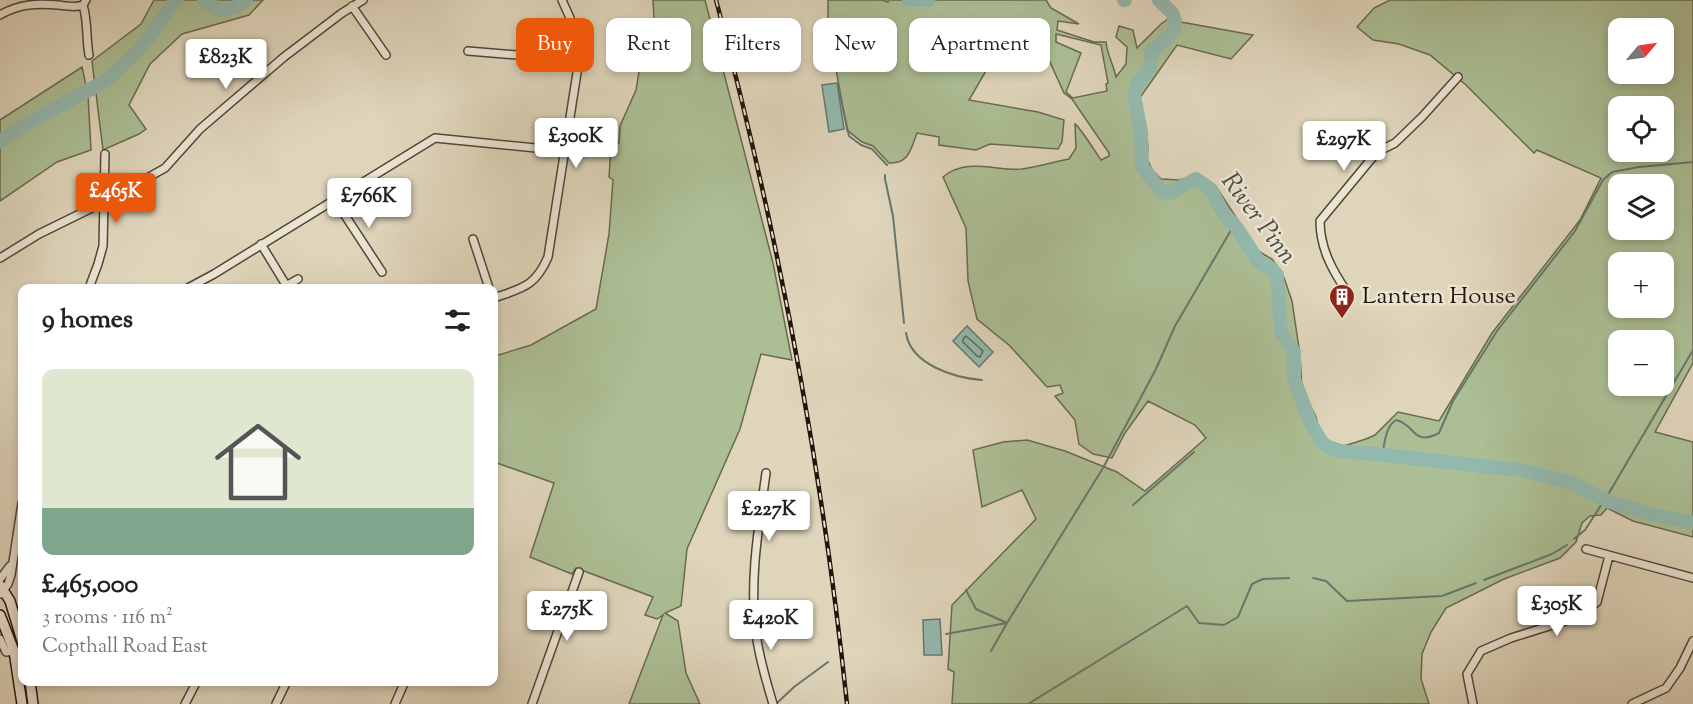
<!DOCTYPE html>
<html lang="en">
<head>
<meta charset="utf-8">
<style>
  :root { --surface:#fff; --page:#f6f6f6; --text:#222; --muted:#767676; --line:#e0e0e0; --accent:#ea580c }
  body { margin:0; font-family:"Sorts Mill Goudy",serif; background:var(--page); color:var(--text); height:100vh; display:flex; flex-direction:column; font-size:22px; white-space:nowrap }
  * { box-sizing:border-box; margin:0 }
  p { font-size:20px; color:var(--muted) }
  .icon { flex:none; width:33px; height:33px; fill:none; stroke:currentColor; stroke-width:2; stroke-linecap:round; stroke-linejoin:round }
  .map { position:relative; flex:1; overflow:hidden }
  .panel { position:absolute; left:18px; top:284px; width:480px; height:402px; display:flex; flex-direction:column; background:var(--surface); border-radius:12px; box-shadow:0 3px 9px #0003 }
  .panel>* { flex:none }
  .banner { position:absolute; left:516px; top:18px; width:570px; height:54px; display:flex; gap:12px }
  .needle { width:39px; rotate:61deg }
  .controls { position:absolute; left:1608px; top:18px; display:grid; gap:12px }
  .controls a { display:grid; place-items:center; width:66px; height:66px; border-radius:12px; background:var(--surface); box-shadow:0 3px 9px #0003; font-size:30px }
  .price { position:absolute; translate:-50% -51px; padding:0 14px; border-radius:6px; background:#fff; color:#222; font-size:20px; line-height:39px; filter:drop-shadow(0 2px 3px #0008) }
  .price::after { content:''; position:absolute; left:50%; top:36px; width:18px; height:14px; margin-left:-9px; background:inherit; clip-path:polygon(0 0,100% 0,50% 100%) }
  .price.selected { background:var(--accent); color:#fff }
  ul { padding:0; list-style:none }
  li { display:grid; align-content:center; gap:12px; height:318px; padding:0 24px }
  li+li { border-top:2px solid var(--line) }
  li span { display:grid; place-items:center; height:186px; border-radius:12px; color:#555 }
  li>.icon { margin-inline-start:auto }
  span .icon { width:108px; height:108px; fill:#fffc; stroke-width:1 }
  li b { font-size:26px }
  h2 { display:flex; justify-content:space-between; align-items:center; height:72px; padding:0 24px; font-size:26px }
  .chip { padding:0 21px; border-radius:12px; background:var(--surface); box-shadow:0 3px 9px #0003; font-size:21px; line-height:54px }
  .chip.selected { background:var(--accent); color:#fff }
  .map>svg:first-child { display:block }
  .green { fill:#acbe94; stroke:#686a50; stroke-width:1.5; fill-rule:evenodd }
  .water { fill:#93b9ae; stroke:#67776d; stroke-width:1.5 }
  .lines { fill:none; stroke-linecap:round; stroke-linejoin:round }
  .shore { stroke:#5c675c; stroke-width:1.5 }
  .stream { stroke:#67776d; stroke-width:2 }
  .river { stroke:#93b9ae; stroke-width:14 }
  .minor-casing { stroke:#534537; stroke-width:10 }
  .secondary-casing { stroke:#24150b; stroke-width:12 }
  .minor { stroke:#eae4d3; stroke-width:7 }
  .secondary { stroke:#eae4d3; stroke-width:9 }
  .rail-casing { stroke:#24150b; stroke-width:4.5 }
  .rail { stroke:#eae4d3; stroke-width:2; stroke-dasharray:7; stroke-linecap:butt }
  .labels { text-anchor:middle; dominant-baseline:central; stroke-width:5; stroke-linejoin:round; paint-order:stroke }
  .poi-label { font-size:24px; fill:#24150b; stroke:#eae4d3; text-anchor:start }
  .water-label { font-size:26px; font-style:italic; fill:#4b4e44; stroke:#eae4d3 }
</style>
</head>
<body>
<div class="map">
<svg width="1693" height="704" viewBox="0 0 1693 704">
  <rect width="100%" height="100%" fill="#dfd5bb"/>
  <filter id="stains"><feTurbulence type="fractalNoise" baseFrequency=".00333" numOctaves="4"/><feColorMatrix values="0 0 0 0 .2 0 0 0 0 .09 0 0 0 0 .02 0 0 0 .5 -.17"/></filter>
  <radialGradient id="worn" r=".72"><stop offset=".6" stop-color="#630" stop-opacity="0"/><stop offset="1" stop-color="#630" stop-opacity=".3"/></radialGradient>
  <path class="green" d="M154 0H263L249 15 182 34 150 64 129 105 146 129 139 134 103 150 92 61 141 24Z
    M653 0H705L773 263 792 360 761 354 740 429 687 549 681 606 665 613 678 621 686 673 700 704H629L663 615 657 619 645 615 653 597 576 568 572 574 530 557 554 483 494 462V362L495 356 531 345 596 309 609 234 613 180 609 177 611 146 619 143 620 126 636 90 643 48 654 18Z
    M828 0H882L888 2V0H1046L1051 8 1079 24 1058 21 1057 30 1094 42H1106C1107 55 1114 65 1116 77L1126 64 1127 47 1116 37 1119 26 1133 30 1137 48 1161 24 1178 12 1181 22 1253 35 1231 59 1177 45 1139 99 1148 146 1147 159 1153 171 1161 179 1179 180 1199 174 1215 185 1258 251 1272 259 1282 272 1292 301 1300 355 1302 389 1316 417 1319 430 1325 440 1344 446 1366 439 1375 435 1398 412 1439 421 1492 333 1580 220 1601 178 1537 150 1534 153 1466 85 1430 55 1399 44 1373 40 1357 27 1374 8 1390 0H1693V363L1655 432 1693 442V537L1633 521 1607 508 1601 515 1590 516 1582 523 1576 542 1560 558 1504 579 1446 608 1431 632 1422 654 1421 679 1429 704H952L954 672 948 669 952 605 1036 519 1022 490 982 507 973 450 1003 442 1027 440 1065 451 1117 472 1145 491 1206 438 1195 425 1148 401 1125 433 1112 458 1093 454 1079 444 1075 420 1055 396 1063 393 1060 385 1047 387 1010 346 977 319 968 281 966 228 943 177C966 157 995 171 1022 169 1037 167 1053 162 1069 159L1076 148 1075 124C1080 127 1096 153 1101 160L1109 156V153L1072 99 1064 93 1043 47 1028 58 1001 45 969 100 1038 112 1064 120 1062 142 1058 149 990 144 976 150 939 145V137L917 133C911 149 909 164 889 163L873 146 862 142 847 130 828 25ZM1618 28H1664V74H1618ZM1056 34 1101 45 1108 83 1106 84 1107 91 1073 98 1066 92 1081 53 1056 42ZM1618 106H1664V152H1618ZM1618 184H1664V230H1618ZM1618 262H1664V308H1618ZM1618 340H1664V386H1618Z
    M82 67 88 95 91 150 57 162 0 201V120Z"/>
  <path class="water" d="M837 83 844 129 829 132 822 85Z
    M967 326 993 352 979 367 953 341Z
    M940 619 942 655H924L923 620Z"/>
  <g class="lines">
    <path class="shore" d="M966 336 983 351 980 357 977 356 963 342V339Z"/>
    <path class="stream" d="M838 86 849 136 861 145 872 149 887 165
      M885 175V179L893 216 904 323
      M906 333C911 365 955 378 982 380
      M1382 455C1385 443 1385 427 1396 420 1416 424 1412 447 1439 433L1453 401 1497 331 1575 231 1603 180 1612 172 1639 167 1693 162
      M1133 505 1194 452
      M1574 539 1585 530 1609 493 1693 350
      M1313 578 1326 581 1347 601 1442 596 1476 583
      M1484 580 1552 554 1567 545
      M966 590 976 609 1007 623 991 651
      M946 634 1007 623 1103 468 1156 369 1175 326 1234 225
      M776 704 794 687 828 662
      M1028 704 1187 606 1199 623 1224 625 1238 617 1252 584 1263 579 1289 578"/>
    <path class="river" d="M204 0 219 10 236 7 246 0
      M909 0H928
      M1124 0H1125
      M1159 0 1172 13 1175 21 1173 33 1152 51 1149 70 1137 84 1134 95 1141 132 1142 166 1161 191 1169 193 1196 179 1211 190 1224 214 1237 228 1259 262 1271 268 1277 275 1281 332 1294 352V379L1311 424 1323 444 1337 451 1375 454 1527 471 1571 483 1610 502 1654 515 1693 523
      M0 142 16 130 107 80 141 48 174 2 177 0"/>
    <defs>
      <path id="minor" d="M86 0 83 5C88 21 86 39 89 55
        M352 6 386 55
        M0 15C19 4 37 3 58 5 67 6 75 8 83 5
        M468 51 579 60
        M335 200 382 272
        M473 239 489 288
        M261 244 286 285
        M0 258 39 234 104 202 165 168 200 129 284 57 342 13 363 0
        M89 288 98 264 103 246 105 154
        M188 288 214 274 435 138 566 151
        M282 288 298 279
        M1347 292C1332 270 1320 248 1320 221L1377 152 1395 143 1422 117 1458 77
        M494 298C522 288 535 287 548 257L579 60 570 18 562 0
        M766 473C759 525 749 580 756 633 759 658 766 680 773 704
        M1586 549 1693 578
        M0 579 10 566
        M0 594 8 584 11 575 22 503
        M0 639 6 652 14 651
        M185 704 197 681
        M276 704 287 681
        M395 704 405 681
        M532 704 579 572
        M1473 704 1467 674 1481 651 1511 638 1578 617 1597 602 1609 556
        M1632 704 1666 688 1680 668 1693 641"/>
      <path id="secondary" d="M0 585 10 601 22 641
        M0 615 14 651 22 704
        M30 681 33 704"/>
    </defs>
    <use href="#minor" class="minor-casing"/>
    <use href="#secondary" class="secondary-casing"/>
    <use href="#minor" class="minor"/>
    <use href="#secondary" class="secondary"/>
    <defs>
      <path id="rail" d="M716 0C778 232 822 466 847 704"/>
    </defs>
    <use href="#rail" class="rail-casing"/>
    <use href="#rail" class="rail"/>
  </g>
  <defs>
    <symbol id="building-pin" viewBox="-11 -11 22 30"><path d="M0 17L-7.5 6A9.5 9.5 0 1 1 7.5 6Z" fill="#8f2418" stroke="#eae4d3"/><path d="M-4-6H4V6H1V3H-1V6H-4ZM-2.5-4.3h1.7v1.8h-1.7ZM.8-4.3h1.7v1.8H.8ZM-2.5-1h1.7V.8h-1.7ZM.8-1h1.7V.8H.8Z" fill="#fff"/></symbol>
  </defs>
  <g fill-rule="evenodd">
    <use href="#building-pin" x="1327" y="282" width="30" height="40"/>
  </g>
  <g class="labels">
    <g class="poi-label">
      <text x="1362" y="297">Lantern House</text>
    </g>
    <g class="water-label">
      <text transform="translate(1258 219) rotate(53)">River Pinn</text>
    </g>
  </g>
  <rect width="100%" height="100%" filter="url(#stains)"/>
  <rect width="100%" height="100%" fill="url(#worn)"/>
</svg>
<div class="controls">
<a><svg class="needle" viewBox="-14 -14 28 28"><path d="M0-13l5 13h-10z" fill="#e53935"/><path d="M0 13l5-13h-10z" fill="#767676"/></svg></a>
<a><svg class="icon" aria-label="locate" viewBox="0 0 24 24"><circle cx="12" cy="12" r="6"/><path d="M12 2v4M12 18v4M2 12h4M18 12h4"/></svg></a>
<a><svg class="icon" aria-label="layers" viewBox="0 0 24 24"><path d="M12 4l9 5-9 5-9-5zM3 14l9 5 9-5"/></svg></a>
<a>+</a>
<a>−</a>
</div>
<b class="price" style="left:226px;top:90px">£823K</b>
<b class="price" style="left:576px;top:169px">£300K</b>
<b class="price" style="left:1344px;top:172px">£297K</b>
<b class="price selected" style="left:116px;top:224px">£465K</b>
<b class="price" style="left:369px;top:229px">£766K</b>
<b class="price" style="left:769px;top:542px">£227K</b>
<b class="price" style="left:1557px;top:637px">£305K</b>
<b class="price" style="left:567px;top:642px">£275K</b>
<b class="price" style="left:771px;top:651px">£420K</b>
<div class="banner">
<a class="chip selected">Buy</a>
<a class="chip">Rent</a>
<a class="chip">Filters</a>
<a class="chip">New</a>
<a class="chip">Apartment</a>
</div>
<section class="panel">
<h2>9 homes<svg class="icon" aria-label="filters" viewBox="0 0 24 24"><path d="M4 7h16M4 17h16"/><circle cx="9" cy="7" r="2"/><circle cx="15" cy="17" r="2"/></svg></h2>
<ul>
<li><span style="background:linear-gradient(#dfe7d0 75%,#7fa58c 0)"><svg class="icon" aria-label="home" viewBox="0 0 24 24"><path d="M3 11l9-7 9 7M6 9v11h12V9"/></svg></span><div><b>£465,000</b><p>3 rooms · 116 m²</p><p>Copthall Road East</p></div></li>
</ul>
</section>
</div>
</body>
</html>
